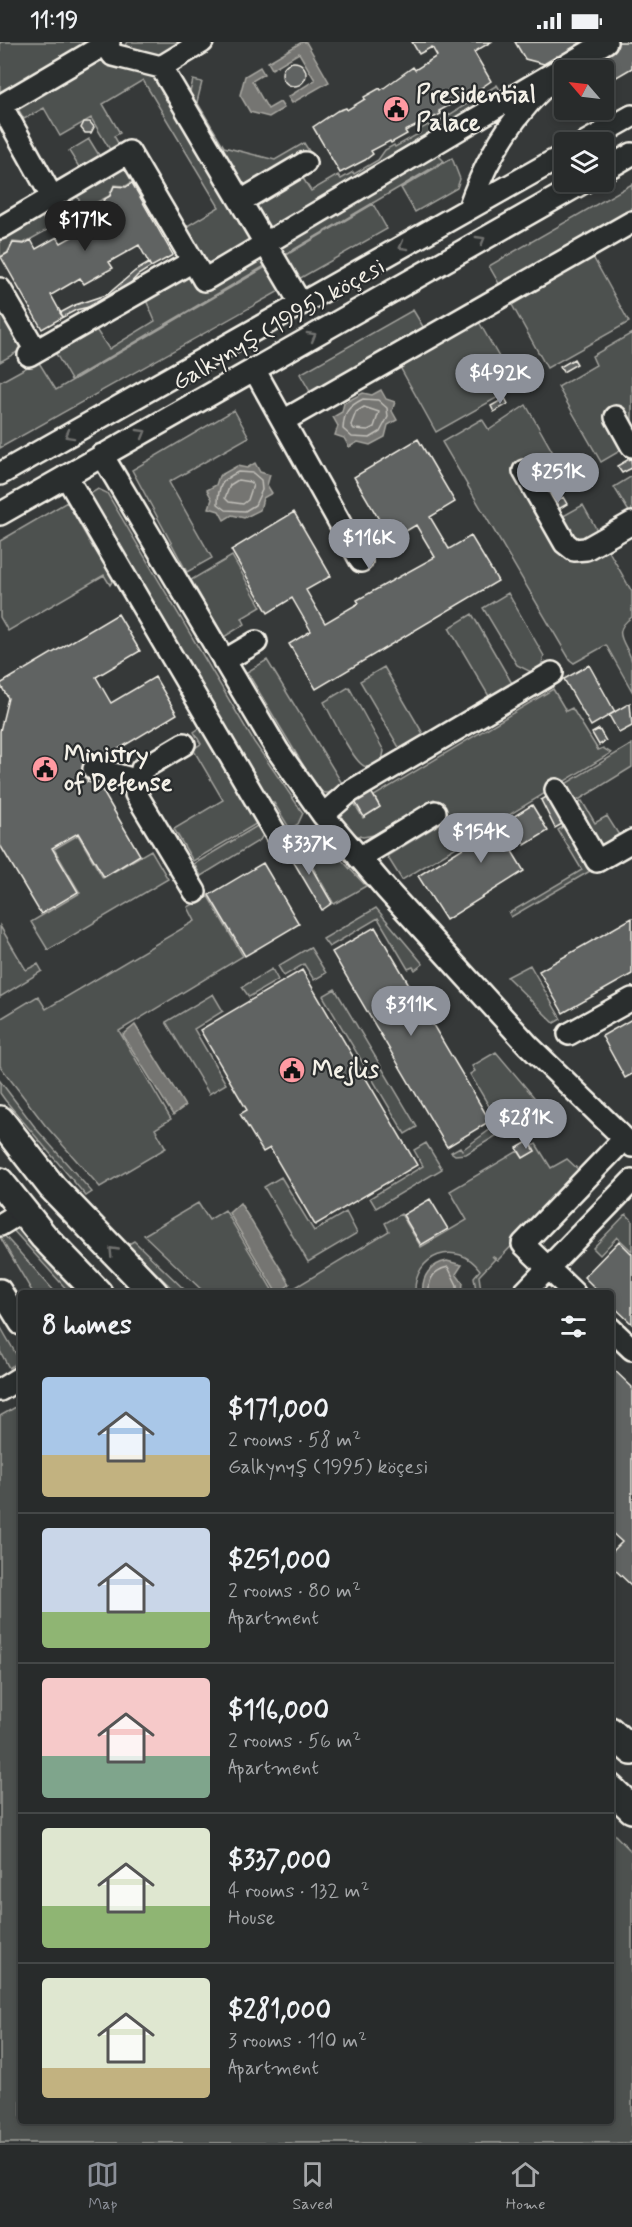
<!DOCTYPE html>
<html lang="en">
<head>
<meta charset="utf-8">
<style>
  :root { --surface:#282b2b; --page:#303333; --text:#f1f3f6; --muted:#a5a7a9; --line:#444747; --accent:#8c9099 }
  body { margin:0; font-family:Mynerve,sans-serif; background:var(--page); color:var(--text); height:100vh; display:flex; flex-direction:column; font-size:22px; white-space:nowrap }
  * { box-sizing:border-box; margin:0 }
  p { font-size:20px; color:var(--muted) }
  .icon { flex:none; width:33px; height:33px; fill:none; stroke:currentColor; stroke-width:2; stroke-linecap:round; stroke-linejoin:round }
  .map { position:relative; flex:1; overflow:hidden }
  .drawer { position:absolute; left:18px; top:1248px; width:596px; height:834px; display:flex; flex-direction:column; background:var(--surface); border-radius:6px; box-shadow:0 3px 9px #0003,0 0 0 2px var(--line) }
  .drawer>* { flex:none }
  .needle { width:39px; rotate:298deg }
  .tools { position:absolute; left:554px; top:18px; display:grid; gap:12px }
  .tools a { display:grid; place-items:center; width:60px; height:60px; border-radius:6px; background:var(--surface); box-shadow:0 3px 9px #0003,0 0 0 2px var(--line); font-size:30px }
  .price { position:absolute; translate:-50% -51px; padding:0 14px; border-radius:21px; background:var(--accent); color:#fff; font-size:20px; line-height:39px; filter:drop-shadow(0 2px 3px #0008) }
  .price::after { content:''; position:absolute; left:50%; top:36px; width:18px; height:14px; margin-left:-9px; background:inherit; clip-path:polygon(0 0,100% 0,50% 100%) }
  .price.selected { background:#222; color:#fff }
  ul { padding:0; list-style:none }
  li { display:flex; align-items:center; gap:18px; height:150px; padding:0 24px }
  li+li { border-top:2px solid var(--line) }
  li span { display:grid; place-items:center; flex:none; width:168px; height:120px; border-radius:6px; color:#555 }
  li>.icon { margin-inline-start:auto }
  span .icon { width:72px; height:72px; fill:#fffc; stroke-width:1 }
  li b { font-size:26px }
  h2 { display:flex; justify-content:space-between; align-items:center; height:72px; padding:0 24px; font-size:26px }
  .status { display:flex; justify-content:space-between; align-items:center; height:42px; padding:0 30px; background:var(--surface); direction:ltr }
  .status svg { height:16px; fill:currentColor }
  .tabs { display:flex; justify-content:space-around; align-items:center; height:84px; border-top:2px solid var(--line); background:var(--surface); font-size:16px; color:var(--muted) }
  .tabs a { display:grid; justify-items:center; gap:3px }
  .tabs .selected { color:var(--accent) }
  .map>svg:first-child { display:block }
  .green { fill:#4e514f; stroke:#a1a19c; stroke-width:1.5 }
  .water { fill:#757572; stroke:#a8a7a1; stroke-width:1.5 }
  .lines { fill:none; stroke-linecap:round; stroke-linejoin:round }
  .shore { stroke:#c1bfb9; stroke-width:1.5 }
  .building { fill:#616362; stroke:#f4f1e8; stroke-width:1.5 }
  .minor-casing { stroke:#f4f1e8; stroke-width:26 }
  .major-casing { stroke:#f4f1e8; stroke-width:32 }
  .minor { stroke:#2a2d2e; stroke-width:21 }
  .major { stroke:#2a2d2e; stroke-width:27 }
  .oneway { stroke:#71726f }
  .labels { text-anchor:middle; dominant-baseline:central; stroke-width:4.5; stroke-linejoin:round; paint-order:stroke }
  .poi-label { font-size:24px; font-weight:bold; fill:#f4f1e8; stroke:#2a2d2e; text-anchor:start }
  .street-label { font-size:24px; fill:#f4f1e8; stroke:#2a2d2e }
</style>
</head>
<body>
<div class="status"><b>11:19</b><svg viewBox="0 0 49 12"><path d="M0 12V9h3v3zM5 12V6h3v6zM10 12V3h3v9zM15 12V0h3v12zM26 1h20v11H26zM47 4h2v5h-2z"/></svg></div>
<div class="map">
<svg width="632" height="2101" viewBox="0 0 632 2101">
  <rect width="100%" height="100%" fill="#363939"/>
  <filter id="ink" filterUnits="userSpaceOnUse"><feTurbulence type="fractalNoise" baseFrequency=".0167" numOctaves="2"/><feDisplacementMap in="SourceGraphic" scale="12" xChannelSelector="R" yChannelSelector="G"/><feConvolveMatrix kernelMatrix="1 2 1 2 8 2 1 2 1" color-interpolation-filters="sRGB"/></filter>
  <g filter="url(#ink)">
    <path class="green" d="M0 0H93L0 55Z
      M127 0H187L160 15 123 7Z
      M94 17 144 28 155 33 255 199 208 227 184 186 219 165 143 38 103 62 120 91 114 94 121 106 112 111 91 76 60 94 44 66 24 77 15 62Z
      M193 38 202 40 197 60 224 105 275 118 304 101 309 109 245 145 189 54Z
      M497 43 499 46 493 57 269 190 254 162 301 133 311 149 338 133 341 137 353 130 354 132 378 118 385 108 394 103 395 105 420 91 419 88 428 83 430 85Z
      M89 97 102 118 82 130 69 109Z
      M436 111 444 119 283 214 277 204Z
      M452 116 460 137 457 146 415 170 401 146Z
      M129 118 139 136 126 144 114 143 109 154 84 167 75 150Z
      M632 142V170L501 245 489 224Z
      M373 162 387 187 297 238 283 215Z
      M40 171 49 187 24 201 13 200 7 211 0 215V196Z
      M262 212 268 222 71 338 55 310 95 286 109 307 155 279 146 258 189 233 200 248Z
      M593 215 629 280 547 326 511 261Z
      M269 223 283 247 0 406V340L38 319 56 348Z
      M0 265 24 306 0 320Z
      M413 268 425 288 312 353 300 332Z
      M479 280 516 345 436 390 400 325Z
      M632 291V392L625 406 601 420 558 345 596 323 592 314Z
      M526 363 569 439 544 453 559 505 606 504 632 550V575C608 591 629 603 632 620 632 629 632 639 632 649L606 603 574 621 570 618 442 400 482 377 489 388Z
      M234 368 249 395 169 440 212 516 187 530 132 428Z
      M632 434V472L631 473 614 445Z
      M98 447 107 451 254 700 303 771 298 782 290 787 274 761 270 763 89 456 90 452Z
      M67 460 93 506 99 503 116 533 110 543 104 533 8 589 0 575V499Z
      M583 463 599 492 579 501 558 477Z
      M232 514 261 565 242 576 245 582 224 595 191 538Z
      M508 551 544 614 541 625 531 630 517 623 483 566Z
      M472 572 513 643 490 656 449 586Z
      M267 618 343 743C333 749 326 756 317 746L247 630Z
      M384 625 425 695 401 709 360 639Z
      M349 645 384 709 382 719C376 723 371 727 364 724 352 718 331 673 324 660Z
      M553 647 566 669 572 666 598 708 603 706 611 711 402 838 387 814 446 778 434 757 374 793 363 795 355 793 342 778V770L353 759 363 776 380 765 374 754Z
      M204 683 261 779 193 819 174 787 223 758 193 707 201 702 194 690Z
      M632 702V725L572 762 562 744Z
      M582 759 595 781 607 774 619 793 598 805 574 764Z
      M262 781 264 791 260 798 201 834 194 822Z
      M566 783 589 823 590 829 511 875 509 871 582 828 558 788Z
      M78 793 103 836 151 808 168 837 48 908 31 880 80 851 54 807Z
      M320 795 366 844 334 862 300 803 315 795Z
      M208 854 243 914 119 989 171 1077 155 1087 166 1106 100 1145 45 1083 0 1024V977L38 954 46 967 195 879 188 865Z
      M376 866 423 922 415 928 413 925 408 927 378 876 329 905 323 897Z
      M0 884 26 928 38 922 42 929 0 955Z
      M310 905 326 931 314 938 304 922 284 934 278 924Z
      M530 923 561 977 554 981 507 935Z
      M272 927 278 938 249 955 242 945Z
      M335 947 417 1085 405 1092 323 954Z
      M213 952 223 969 194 987 226 1042 209 1052 166 980Z
      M496 1010 539 1061 519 1073 522 1078 466 1112 455 1113 451 1110 460 1105 462 1108 499 1081 470 1032 475 1029 472 1024Z
      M0 1039 38 1089 92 1150 86 1154 5 1058 0 1051Z
      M426 1101 442 1127 376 1166 370 1156 423 1124 414 1108Z
      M536 1102 551 1126 567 1117 582 1131 498 1218 492 1214 495 1217 479 1234 481 1248H476L474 1235 480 1228C457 1196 413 1213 415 1251H286L389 1189 385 1181 401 1172 421 1205 467 1178 450 1149 518 1109 523 1116 535 1109 533 1104Z
      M281 1135 314 1189 346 1170 357 1191 308 1220 264 1145Z
      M198 1161 209 1178 225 1168 274 1251H205L144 1193Z
      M626 1172 632 1178V1209L617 1195 600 1213 593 1206Z
      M16 1183 78 1251H70L12 1187Z
      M3 1192 56 1251H33L0 1195Z
      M134 1199 188 1251H177L127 1203Z
      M0 1284 20 1319 9 1326 0 1309Z
      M21 1362V2079H610L611 1789 632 1810V2101H0V1374Z"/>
    <path class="water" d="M302 0H306L329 40 292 61 288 55 315 38 299 11 272 27 268 20Z
      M260 25 264 32 252 39 268 67 280 60 284 66 269 75 250 70 240 53 245 34Z
      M381 348 386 357 395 360 392 369 397 378 388 383 385 395 370 403 358 400 349 405 344 396 335 393 338 384 333 375 342 370 344 361 363 351 372 353Z
      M255 421 260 430 270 433 267 443 272 451 263 456 260 468 244 476 232 473 224 478 219 469 209 466 212 457 207 448 216 443 219 434 237 424 247 426Z
      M135 983 185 1064 173 1073 123 993Z
      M240 1161 290 1242 279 1251 276 1250 229 1171Z
      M447 1219 462 1223 456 1232 463 1241 462 1251H423C421 1234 431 1222 447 1219Z"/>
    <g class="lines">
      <path class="shore" d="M363 357 378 358 387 366 388 375 380 390 370 396 352 395 343 387C344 371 347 365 363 357Z
        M364 365 379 370 374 385 368 388 354 387 351 383 356 370Z
        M238 430 253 431 261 438 262 448 255 463 245 469 226 468 218 462C218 444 221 438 238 430Z
        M238 438 250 440 253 443 248 458 243 462 229 460 225 456 230 443Z
        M429 1251C428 1237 434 1228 448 1225L457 1243V1251"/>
    </g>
    <path class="building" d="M412 0H491L474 10 491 39 459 61 457 59 439 69 441 72 405 89 407 92 391 101 390 99 371 109 373 112 365 118 340 131 313 85 337 69 346 66 347 68 365 57 364 55 380 46 381 48 413 25 415 28 437 14 432 5 419 12Z
      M515 0H632V26L603 43V28H566L557 14 544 22 525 17Z
      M282 32a12 12 0 1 1 24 0a12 12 0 1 1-24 0Z
      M84 80H90L94 85 91 91H85L81 86Z
      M132 141 173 213 151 225 139 203 109 220 113 226 98 234 84 242 80 236 70 242 51 253 63 275 42 287 1 215 8 211 13 201 24 202 31 198 36 207 57 195 61 201 90 185 86 178 107 166 103 158 110 154 114 144 126 145Z
      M149 221 151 225 138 233 124 248 97 263 76 268 63 275 60 271 75 263 108 252 135 229Z
      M574 317 577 322 563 330 560 325Z
      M505 356 508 362 494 370 491 364Z
      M418 397 455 460 430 475 449 507 471 494 498 539 316 647 289 602 311 589 292 556 268 571 231 508 294 470 331 534 306 548 325 581 359 561 357 558 435 515 416 483 391 498 354 435Z
      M631 416 632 426 622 431 617 424Z
      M563 455 567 462 554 470 550 463Z
      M118 572 140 609 96 635 111 661 155 635 177 672 107 714 95 710 87 740 99 743 140 813 104 835 78 791 52 806 78 850 41 872 0 803V689L8 656 0 642Z
      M589 623 615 670 591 684 564 637Z
      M630 661 632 684 619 691 609 673Z
      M599 687 606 699 599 703 592 691Z
      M370 748 380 765 364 775 354 758Z
      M550 753 564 781 555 786 541 758Z
      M532 763 548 789 525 803 522 798 510 806 524 829 446 878 418 834Z
      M297 801 332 861 322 868 286 807Z
      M263 821 299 882 245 914 209 853Z
      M632 876V932L563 971 539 929Z
      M375 885 490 1079 447 1105 332 910Z
      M302 928 417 1123 315 1183 270 1106 263 1110 240 1072 247 1068 200 988Z
      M632 977V1032L625 1036 602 994Z
      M529 1099 535 1109 523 1116 517 1106Z
      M430 1157 448 1187 421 1203 403 1173Z
      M619 1199 632 1212V1282L610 1261V1251H600L584 1235Z
      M610 1324 632 1345V1544L610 1523V1512L622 1500 610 1489Z"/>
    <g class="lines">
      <defs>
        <path id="minor" d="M106 2 113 13 161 25 202 0
          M161 25 301 262
          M1 63 52 155
          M0 64 109 0
          M586 100 632 74
          M603 129 632 112
          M241 159 305 121
          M469 166C485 120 508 79 544 45
          M0 186 129 110 193 219
          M0 247 36 309
          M29 313 193 219 204 238 606 0
          M254 327 361 519
          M616 375 632 404
          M283 379 632 180
          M102 413 278 709 323 773 387 848 528 1003 632 1104
          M524 429 565 501 574 508 586 507 632 481
          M0 432 564 113
          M66 434 280 799
          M0 472 584 140
          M224 619 256 600
          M184 702 142 727 136 752 195 850
          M94 727 139 739
          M556 748 597 819 632 799
          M323 773 348 751 552 631
          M359 816 435 770
          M569 992 632 957
          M0 1183 23 1169
          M0 1248 21 1282
          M524 1251 632 1139
          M574 1251 523 1202 624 1097
          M610 1286 632 1307
          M0 1348 21 1335"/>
        <path id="major" d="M0 1078 52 1145 154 1251
          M0 1140 44 1195 98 1251
          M610 1689 632 1709
          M610 1746 632 1767"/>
      </defs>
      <use href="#minor" class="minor-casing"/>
      <use href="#major" class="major-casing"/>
      <use href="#minor" class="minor"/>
      <use href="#major" class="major"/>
    </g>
    <defs><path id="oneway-chevron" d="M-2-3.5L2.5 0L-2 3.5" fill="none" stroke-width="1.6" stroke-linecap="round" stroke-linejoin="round" transform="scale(1.5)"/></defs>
    <g class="oneway">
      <use href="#oneway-chevron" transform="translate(481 198) rotate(-30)"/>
      <use href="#oneway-chevron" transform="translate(403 204) rotate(151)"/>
      <use href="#oneway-chevron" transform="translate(312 294) rotate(-30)"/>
      <use href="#oneway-chevron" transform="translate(142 391) rotate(-30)"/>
      <use href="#oneway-chevron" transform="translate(69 393) rotate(151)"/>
      <use href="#oneway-chevron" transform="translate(113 1209) rotate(-134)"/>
    </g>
  </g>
  <defs>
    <symbol id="civic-disc" viewBox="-11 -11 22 22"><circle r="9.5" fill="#ff9aa2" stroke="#2a2d2e"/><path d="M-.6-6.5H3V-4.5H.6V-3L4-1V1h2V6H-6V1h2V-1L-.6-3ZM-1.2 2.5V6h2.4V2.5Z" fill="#111"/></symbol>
  </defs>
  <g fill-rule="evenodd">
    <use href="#civic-disc" x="381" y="52" width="30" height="30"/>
    <use href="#civic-disc" x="30" y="712" width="30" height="30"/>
    <use href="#civic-disc" x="277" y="1013" width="30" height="30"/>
  </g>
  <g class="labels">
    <g class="poi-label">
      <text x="416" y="53">Presidential<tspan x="416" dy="28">Palace</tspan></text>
      <text x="64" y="713">Ministry<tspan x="64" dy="28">of Defense</tspan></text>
      <text x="312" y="1028">Mejlis</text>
    </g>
    <g class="street-label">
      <text transform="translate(279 283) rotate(-30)">Galkynyş (1995) köçesi</text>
    </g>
  </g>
</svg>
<div class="tools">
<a><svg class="needle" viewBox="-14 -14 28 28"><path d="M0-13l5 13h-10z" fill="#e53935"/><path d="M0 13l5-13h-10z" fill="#a5a7a9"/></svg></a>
<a><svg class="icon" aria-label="layers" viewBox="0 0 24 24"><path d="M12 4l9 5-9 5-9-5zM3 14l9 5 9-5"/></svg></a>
</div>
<b class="price selected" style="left:85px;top:210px">$171K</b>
<b class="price" style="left:500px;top:363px">$492K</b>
<b class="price" style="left:558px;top:462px">$251K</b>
<b class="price" style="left:369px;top:528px">$116K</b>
<b class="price" style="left:481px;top:822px">$154K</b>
<b class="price" style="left:309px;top:834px">$337K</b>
<b class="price" style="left:411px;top:995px">$311K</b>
<b class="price" style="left:526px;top:1108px">$281K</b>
<section class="drawer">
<h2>8 homes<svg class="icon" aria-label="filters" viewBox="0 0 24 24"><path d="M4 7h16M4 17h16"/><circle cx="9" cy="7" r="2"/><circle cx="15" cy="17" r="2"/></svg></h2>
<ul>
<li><span style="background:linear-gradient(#a9c7e8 65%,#c2b280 0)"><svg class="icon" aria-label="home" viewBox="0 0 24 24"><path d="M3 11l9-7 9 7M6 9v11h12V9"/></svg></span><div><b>$171,000</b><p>2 rooms · 58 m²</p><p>Galkynyş (1995) köçesi</p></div></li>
<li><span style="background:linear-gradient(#c9d6e8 70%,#8fb573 0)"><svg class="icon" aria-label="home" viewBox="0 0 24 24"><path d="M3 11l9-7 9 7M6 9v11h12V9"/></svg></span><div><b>$251,000</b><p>2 rooms · 80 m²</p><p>Apartment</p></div></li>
<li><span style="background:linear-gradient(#f6c9c9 65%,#7fa58c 0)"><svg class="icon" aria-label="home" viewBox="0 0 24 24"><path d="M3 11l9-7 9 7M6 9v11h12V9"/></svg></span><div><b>$116,000</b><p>2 rooms · 56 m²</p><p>Apartment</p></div></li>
<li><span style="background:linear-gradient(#dfe7d0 65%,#8fb573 0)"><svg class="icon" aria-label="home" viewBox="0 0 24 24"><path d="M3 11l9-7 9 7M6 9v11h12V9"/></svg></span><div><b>$337,000</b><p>4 rooms · 132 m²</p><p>House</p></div></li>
<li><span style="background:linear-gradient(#dfe7d0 75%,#c2b280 0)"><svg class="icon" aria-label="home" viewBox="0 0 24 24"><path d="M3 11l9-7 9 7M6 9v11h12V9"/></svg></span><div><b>$281,000</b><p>3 rooms · 110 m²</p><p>Apartment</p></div></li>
</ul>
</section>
</div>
<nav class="tabs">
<a class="selected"><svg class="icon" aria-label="map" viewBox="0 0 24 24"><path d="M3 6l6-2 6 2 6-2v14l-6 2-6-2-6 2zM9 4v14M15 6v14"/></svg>Map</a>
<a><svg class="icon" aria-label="saved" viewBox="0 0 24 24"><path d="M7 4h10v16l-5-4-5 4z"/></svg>Saved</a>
<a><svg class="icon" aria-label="home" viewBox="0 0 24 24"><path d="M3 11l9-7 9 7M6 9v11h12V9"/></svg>Home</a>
</nav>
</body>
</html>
